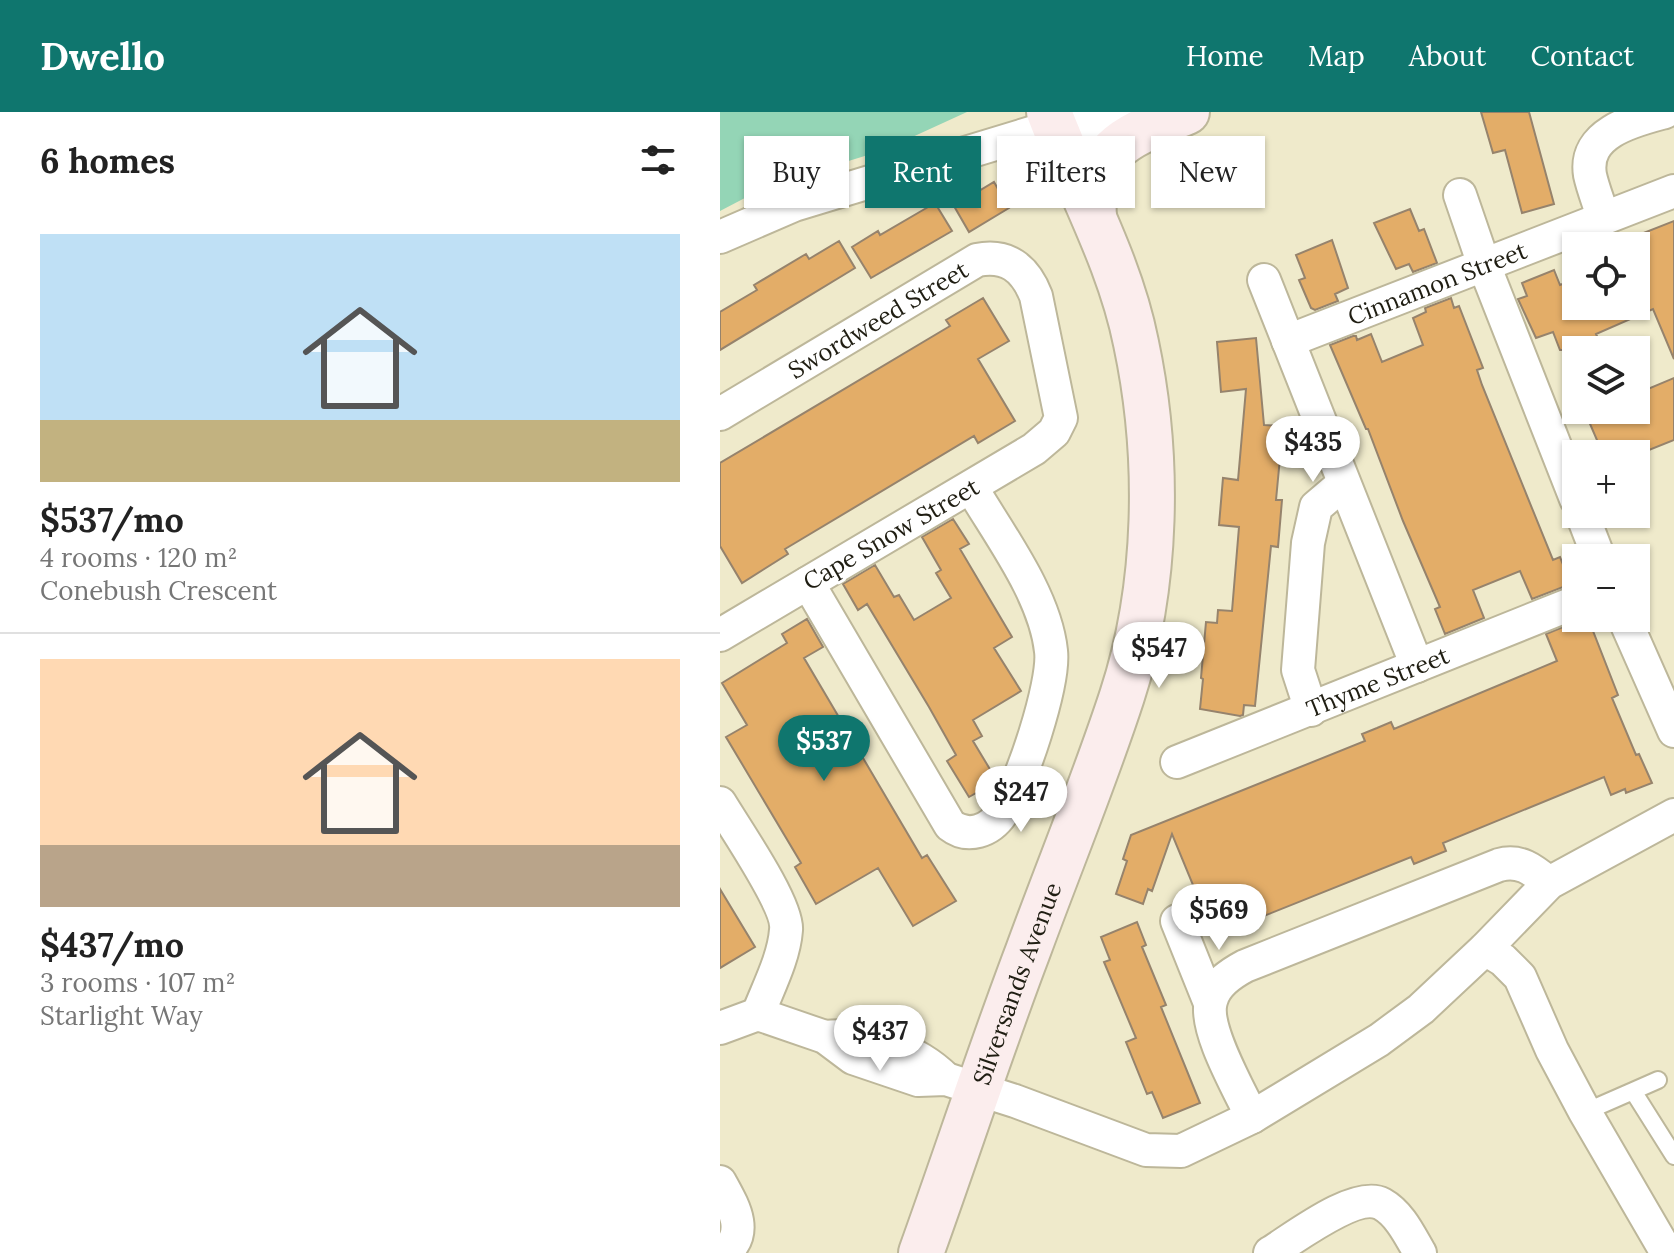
<!DOCTYPE html>
<html lang="en">
<head>
<meta charset="utf-8">
<style>
  :root { --surface:#fff; --page:#f2f2f2; --text:#222; --muted:#767676; --line:#e0e0e0; --accent:#0f766e }
  body { margin:0; font-family:Lora,serif; background:var(--page); color:var(--text); height:100vh; display:flex; flex-direction:column; font-size:30px; white-space:nowrap }
  * { box-sizing:border-box; margin:0 }
  p { font-size:26px; color:var(--muted) }
  .icon { flex:none; width:44px; height:44px; fill:none; stroke:currentColor; stroke-width:2; stroke-linecap:round; stroke-linejoin:round }
  .map { position:relative; flex:1; overflow:hidden }
  .drawer { display:flex; flex-direction:column; background:var(--surface); width:720px }
  .drawer>* { flex:none }
  .top-card { position:absolute; left:24px; top:24px; width:760px; height:72px; display:flex; gap:16px }
  .fabs { position:absolute; left:842px; top:120px; display:grid; gap:16px }
  .fabs a { display:grid; place-items:center; width:88px; height:88px; border-radius:0px; background:var(--surface); box-shadow:0 2px 6px #0004; font-size:40px }
  .price { position:absolute; translate:-50% -68px; padding:0 18px; border-radius:28px; background:#fff; color:#222; font-size:26px; line-height:52px; filter:drop-shadow(0 2px 4px #0008) }
  .price::after { content:''; position:absolute; left:50%; top:48px; width:24px; height:18px; margin-left:-12px; background:inherit; clip-path:polygon(0 0,100% 0,50% 100%) }
  .price.active { background:var(--accent); color:#fff }
  ul { padding:0; list-style:none }
  li { display:grid; align-content:center; gap:16px; height:424px; padding:0 40px }
  li+li { border-top:2px solid var(--line) }
  li span { display:grid; place-items:center; height:248px; border-radius:0px; color:#555 }
  li>.icon { margin-inline-start:auto }
  span .icon { width:144px; height:144px; fill:#fffc; stroke-width:1 }
  li b { font-size:34px }
  h2 { display:flex; justify-content:space-between; align-items:center; height:96px; padding:0 40px; font-size:34px }
  .chip { padding:0 28px; border-radius:0px; background:var(--surface); box-shadow:0 2px 6px #0004; font-size:28px; line-height:72px }
  .chip.active { background:var(--accent); color:#fff }
  header { display:flex; align-items:center; gap:48px; box-sizing:border-box; height:112px; padding:0 40px; background:var(--accent); color:#fff }
  header strong { font-size:38px }
  nav { display:flex; gap:44px; margin-inline-start:auto; font-size:28px }
  main { display:flex; flex:1; min-height:0 }
  .map>svg:first-child { display:block }
  .green { fill:#94d5b6 }
  .building { fill:#e3ad68; stroke:#96836c; stroke-width:2 }
  .lines { fill:none; stroke-linecap:round; stroke-linejoin:round }
  .lane-casing { stroke:#bdb79a; stroke-width:20 }
  .street-casing { stroke:#bdb79a; stroke-width:36 }
  .secondary-casing { stroke:#bdb79a; stroke-width:48 }
  .lane { stroke:#fff; stroke-width:16 }
  .street { stroke:#fff; stroke-width:32 }
  .secondary { stroke:#fbeded; stroke-width:44 }
  .labels { text-anchor:middle; dominant-baseline:central; stroke-width:6; stroke-linejoin:round; paint-order:stroke }
  .street-label { font-size:24px; fill:#1f1d12; stroke:#fff }
</style>
</head>
<body>
<header>
<strong>Dwello</strong>
<nav><a>Home</a><a>Map</a><a>About</a><a>Contact</a></nav>
</header>
<main>
<section class="drawer">
<h2>6 homes<svg class="icon" aria-label="filters" viewBox="0 0 24 24"><path d="M4 7h16M4 17h16"/><circle cx="9" cy="7" r="2"/><circle cx="15" cy="17" r="2"/></svg></h2>
<ul>
<li><span style="background:linear-gradient(#bfe0f5 75%,#c2b280 0)"><svg class="icon" aria-label="home" viewBox="0 0 24 24"><path d="M3 11l9-7 9 7M6 9v11h12V9"/></svg></span><div><b>$537/mo</b><p>4 rooms · 120 m²</p><p>Conebush Crescent</p></div></li>
<li><span style="background:linear-gradient(#ffd9b3 75%,#b9a48a 0)"><svg class="icon" aria-label="home" viewBox="0 0 24 24"><path d="M3 11l9-7 9 7M6 9v11h12V9"/></svg></span><div><b>$437/mo</b><p>3 rooms · 107 m²</p><p>Starlight Way</p></div></li>
</ul>
</section>
<div class="map">
<svg width="954" height="1141" viewBox="0 0 954 1141">
  <rect width="100%" height="100%" fill="#efeacb"/>
  <path class="green" d="M0 0H247L164 38 48 74 0 99Z"/>
  <path class="building" d="M761 0H809L834 92 802 101 785 38 773 41Z
    M274 70 289 96 249 120 234 94Z
    M215 91 232 119 151 166 132 135 158 119 160 123Z
    M690 97 699 119 704 117 717 151 693 160 689 152 676 157 654 111Z
    M954 109V247L933 197 876 222 883 238H840L833 220 816 226 798 187 807 184 802 171 834 158 840 173 856 167V194H916V124Z
    M612 128 628 176 615 182 618 189 595 198 591 196 579 168 585 166 576 143Z
    M119 129 135 156 0 238V200L37 178 34 173 86 142 89 147Z
    M263 186 289 229 258 247 295 309 258 331 254 324 65 437 68 442 22 471 0 434V351L230 214 226 208Z
    M731 186 734 196 739 194 763 256 757 258 762 273 833 448 840 445 851 472 812 487 800 459 753 478 764 506 725 522 715 497 720 495 683 409 648 317H646L610 233 633 224H636L637 228 651 222 662 250 703 233 693 206 706 200 705 196Z
    M536 226 544 313 563 314 556 388H562L558 435 551 434 535 594 524 593 523 603 520 604 480 597 483 567 481 566 486 510 497 511 498 498 512 499 519 415 499 413 503 366 518 368 526 277 501 280 497 230Z
    M954 266V328L919 342H883L864 298H916V282Z
    M233 407 249 432 240 437 292 525 274 536 301 579 253 608 262 624 253 629 277 669 249 685 227 649 236 643 209 595 147 492 138 498 123 472 155 453 174 485 179 483 194 508 231 486 216 461 221 458 202 425Z
    M865 506 869 515 871 514 898 583 892 586 916 643 919 642 932 671 906 681 905 677 891 683 884 665 723 731 726 739 694 752 691 745 494 824 452 722 432 779 428 777 423 792 396 782 407 749 403 747 411 723 645 629 642 622 657 616 671 610 674 617 837 549 826 522Z
    M87 507 103 535 84 546 202 746 207 743 236 789 193 814 158 756 96 792 75 755 81 751 6 625 27 613 2 571 67 531 62 522Z
    M0 777 35 835 0 856Z
    M417 810 426 833 422 835 446 893 441 895 480 991 443 1006 432 980 427 982 406 930 416 926 384 850 390 848 381 825Z"/>
  <g class="lines">
    <defs>
      <path id="lane" d="M913 979 938 968
        M865 1000 913 979 954 1044"/>
      <g id="street">
        <path d="M740 83 764 153 856 387"/>
        <path d="M883 105C879 91 873 77 870 63 863 20 915 8 945 0"/>
        <path d="M0 125 74 93 334 14 365 11 428 0"/>
        <path d="M544 168 697 554"/>
        <path id="s1" d="M568 229 954 79"/>
        <path id="s2" d="M0 302 257 148C287 142 305 156 316 184L341 306 334 320 314 337 0 523"/>
        <path d="M862 402 879 446"/>
        <path d="M88 471 230 713C248 727 270 719 282 701 301 674 335 571 331 539 325 483 280 424 251 375"/>
        <path d="M904 506 954 619"/>
        <path d="M591 598 578 558 588 431 596 395 623 372"/>
        <path id="s3" d="M457 650 856 490"/>
        <path d="M0 691C15 716 69 794 66 818 64 846 48 876 38 902"/>
        <path d="M457 809 490 891"/>
        <path d="M765 837 783 848 800 865 832 938 865 1000 947 1141"/>
        <path d="M0 916 38 902 105 925 133 946 198 968 226 967 295 989 426 1038 461 1039 532 1005 659 928 701 897 765 837 829 771 954 703"/>
        <path d="M105 925C147 921 196 937 226 967"/>
        <path d="M532 1005C520 979 483 916 491 889 495 872 510 862 525 854L779 753C800 747 813 758 829 771"/>
        <path d="M0 1070C13 1094 30 1120 4 1141"/>
        <path d="M550 1141C573 1127 636 1078 662 1092 680 1102 690 1124 700 1141"/>
      </g>
      <g id="secondary">
        <path d="M374 105C369 34 411 23 467 0"/>
        <path id="s4" d="M201 1141C237 1041 270 939 308 839 339 754 374 670 402 584 438 474 440 344 416 231 400 150 358 77 329 0"/>
      </g>
    </defs>
    <use href="#lane" class="lane-casing"/>
    <use href="#street" class="street-casing"/>
    <use href="#secondary" class="secondary-casing"/>
    <use href="#lane" class="lane"/>
    <use href="#street" class="street"/>
    <use href="#secondary" class="secondary"/>
  </g>
  <g class="labels">
    <g class="street-label">
      <text stroke="none"><textPath href="#s1" startOffset="160">Cinnamon Street</textPath></text>
      <text stroke="none"><textPath href="#s2" startOffset="184">Swordweed Street</textPath></text>
      <text transform="translate(171 422) rotate(-30)">Cape Snow Street</text>
      <text stroke="none"><textPath href="#s3" startOffset="216">Thyme Street</textPath></text>
      <text stroke="none"><textPath href="#s4" startOffset="286">Silversands Avenue</textPath></text>
    </g>
  </g>
</svg>
<div class="fabs">
<a><svg class="icon" aria-label="locate" viewBox="0 0 24 24"><circle cx="12" cy="12" r="6"/><path d="M12 2v4M12 18v4M2 12h4M18 12h4"/></svg></a>
<a><svg class="icon" aria-label="layers" viewBox="0 0 24 24"><path d="M12 4l9 5-9 5-9-5zM3 14l9 5 9-5"/></svg></a>
<a>+</a>
<a>−</a>
</div>
<b class="price" style="left:593px;top:372px">$435</b>
<b class="price" style="left:439px;top:578px">$547</b>
<b class="price active" style="left:104px;top:671px">$537</b>
<b class="price" style="left:301px;top:722px">$247</b>
<b class="price" style="left:499px;top:840px">$569</b>
<b class="price" style="left:160px;top:961px">$437</b>
<div class="top-card">
<a class="chip">Buy</a>
<a class="chip active">Rent</a>
<a class="chip">Filters</a>
<a class="chip">New</a>
</div>
</div>
</main>
</body>
</html>
